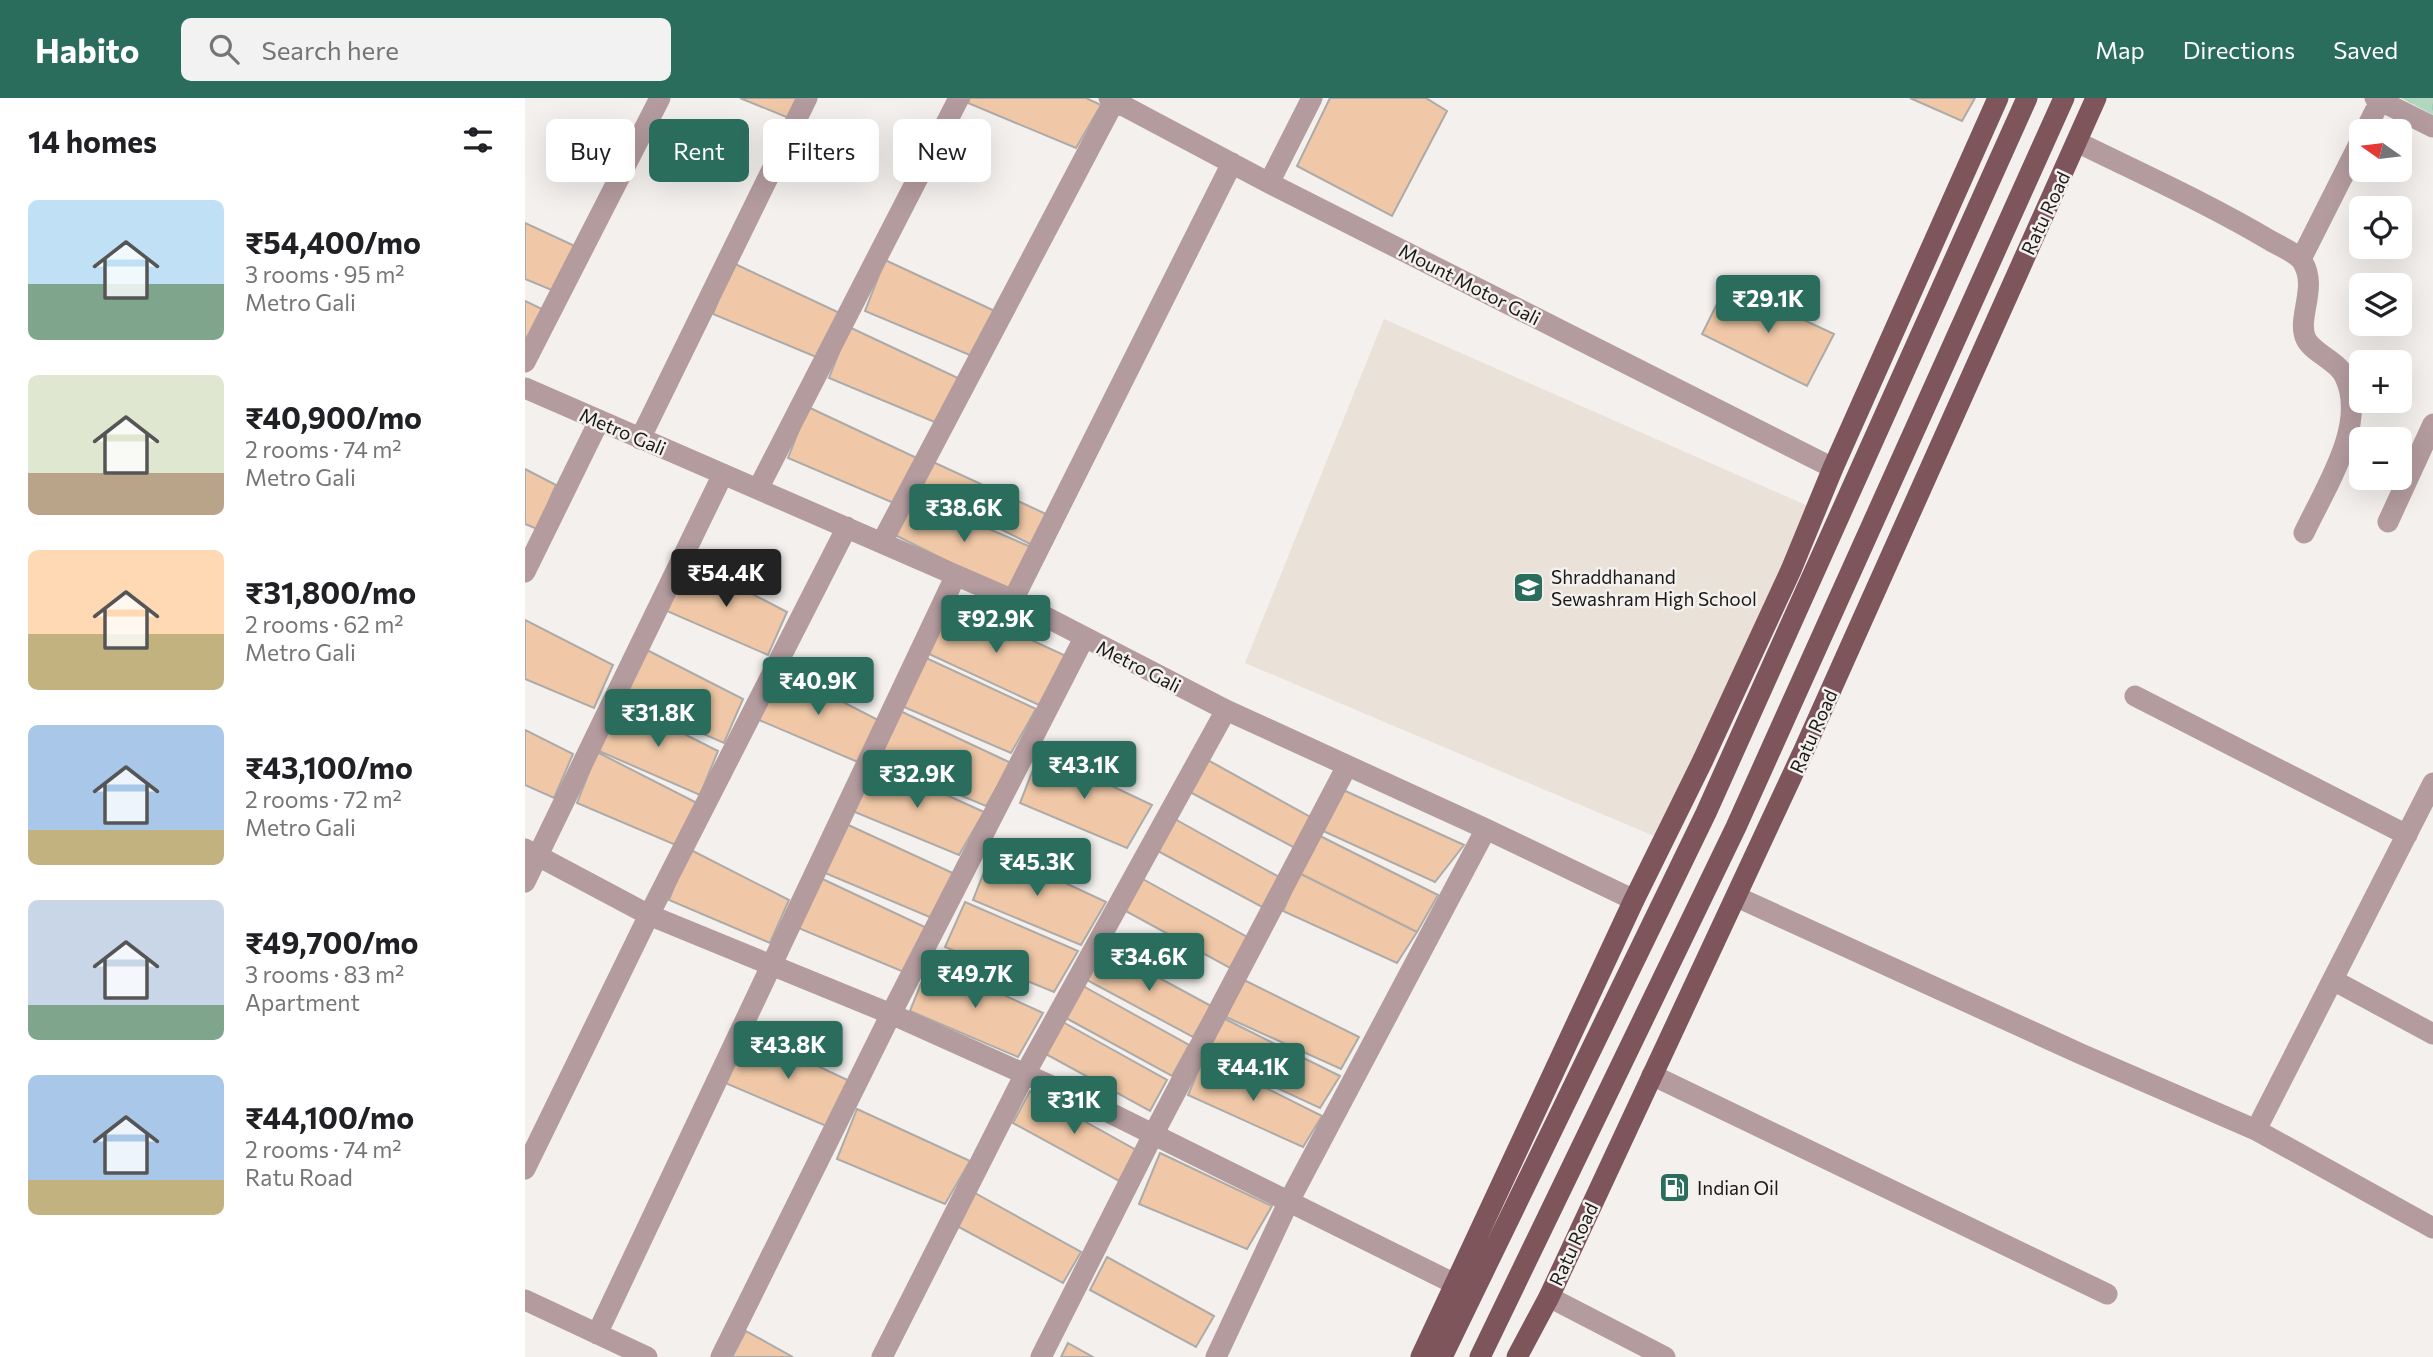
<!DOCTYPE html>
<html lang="en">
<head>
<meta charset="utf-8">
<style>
  :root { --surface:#fff; --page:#f2f2f2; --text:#202124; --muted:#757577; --accent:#2b6d5d }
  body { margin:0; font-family:Commissioner,sans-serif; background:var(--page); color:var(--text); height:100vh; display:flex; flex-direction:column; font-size:26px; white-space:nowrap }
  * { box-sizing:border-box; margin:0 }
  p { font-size:23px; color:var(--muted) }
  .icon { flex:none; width:38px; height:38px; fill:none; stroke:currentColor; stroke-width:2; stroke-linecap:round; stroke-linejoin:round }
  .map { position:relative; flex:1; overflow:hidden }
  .sheet { display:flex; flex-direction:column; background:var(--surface); width:525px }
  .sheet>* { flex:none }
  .guide { position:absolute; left:21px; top:21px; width:665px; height:63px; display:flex; gap:14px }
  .needle { width:46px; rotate:284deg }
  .tools { position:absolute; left:1824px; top:21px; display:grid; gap:14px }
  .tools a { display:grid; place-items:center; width:63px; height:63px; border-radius:10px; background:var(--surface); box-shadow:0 7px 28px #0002; font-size:35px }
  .price { position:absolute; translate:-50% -60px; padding:0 16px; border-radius:7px; background:var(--accent); color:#fff; font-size:23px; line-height:46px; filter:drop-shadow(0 2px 4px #0008) }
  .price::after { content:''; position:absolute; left:50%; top:42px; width:21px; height:16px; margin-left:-10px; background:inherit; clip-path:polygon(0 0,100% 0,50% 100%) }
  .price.selected { background:#222; color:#fff }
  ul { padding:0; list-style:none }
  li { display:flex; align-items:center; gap:21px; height:175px; padding:0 28px }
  li span { display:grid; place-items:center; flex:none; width:196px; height:140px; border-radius:10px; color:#555 }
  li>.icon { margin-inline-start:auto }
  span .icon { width:84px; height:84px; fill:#fffc; stroke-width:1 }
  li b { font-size:30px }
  h2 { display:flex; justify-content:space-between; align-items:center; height:84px; padding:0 28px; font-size:30px }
  .tag { padding:0 24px; border-radius:10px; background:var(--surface); box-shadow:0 7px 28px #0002; font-size:24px; line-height:63px }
  .tag.selected { background:var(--accent); color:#fff }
  header { display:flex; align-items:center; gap:42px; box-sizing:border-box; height:98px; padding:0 35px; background:var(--accent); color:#fff }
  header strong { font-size:33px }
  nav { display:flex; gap:38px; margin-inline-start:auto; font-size:24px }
  .search { width:490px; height:63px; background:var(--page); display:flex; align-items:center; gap:18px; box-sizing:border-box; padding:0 24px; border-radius:10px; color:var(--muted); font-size:26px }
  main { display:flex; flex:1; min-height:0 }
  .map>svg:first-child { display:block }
  .built { fill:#eae1d9 }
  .cemetery { fill:url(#cemetery-stones) }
  .building { fill:#f0c8a7; stroke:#adaaa7; stroke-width:2 }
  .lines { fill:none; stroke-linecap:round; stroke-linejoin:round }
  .street { stroke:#b39b9e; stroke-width:21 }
  .primary { stroke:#7d555a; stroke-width:21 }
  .labels { text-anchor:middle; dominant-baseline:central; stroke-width:5; stroke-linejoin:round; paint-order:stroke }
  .street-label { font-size:19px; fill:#1b1a19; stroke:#f3f0ed }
  .poi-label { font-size:19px; fill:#1b1a19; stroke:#f3f0ed; text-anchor:start }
</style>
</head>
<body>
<header>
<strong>Habito</strong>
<div class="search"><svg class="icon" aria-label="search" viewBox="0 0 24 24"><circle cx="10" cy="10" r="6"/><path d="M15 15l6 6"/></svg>Search here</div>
<nav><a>Map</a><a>Directions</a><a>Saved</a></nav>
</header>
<main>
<section class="sheet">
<h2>14 homes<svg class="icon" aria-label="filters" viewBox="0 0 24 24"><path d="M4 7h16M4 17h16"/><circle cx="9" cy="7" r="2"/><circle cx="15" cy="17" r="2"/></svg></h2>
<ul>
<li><span style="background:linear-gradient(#bfe0f5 60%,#7fa58c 0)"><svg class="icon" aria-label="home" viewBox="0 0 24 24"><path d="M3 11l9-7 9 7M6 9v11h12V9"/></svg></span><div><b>₹54,400/mo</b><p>3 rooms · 95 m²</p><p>Metro Gali</p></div></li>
<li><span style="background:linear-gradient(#dfe7d0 70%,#b9a48a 0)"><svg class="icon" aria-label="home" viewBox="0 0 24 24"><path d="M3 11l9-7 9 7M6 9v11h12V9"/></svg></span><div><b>₹40,900/mo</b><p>2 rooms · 74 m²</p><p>Metro Gali</p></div></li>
<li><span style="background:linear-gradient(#ffd9b3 60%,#c2b280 0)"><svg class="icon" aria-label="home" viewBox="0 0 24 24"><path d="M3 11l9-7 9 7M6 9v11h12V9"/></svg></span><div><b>₹31,800/mo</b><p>2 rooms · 62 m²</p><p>Metro Gali</p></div></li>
<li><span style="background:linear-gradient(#a9c7e8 75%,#c2b280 0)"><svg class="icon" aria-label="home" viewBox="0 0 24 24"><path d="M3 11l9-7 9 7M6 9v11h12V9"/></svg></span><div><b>₹43,100/mo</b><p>2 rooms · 72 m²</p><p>Metro Gali</p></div></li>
<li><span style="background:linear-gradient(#c9d6e8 75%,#7fa58c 0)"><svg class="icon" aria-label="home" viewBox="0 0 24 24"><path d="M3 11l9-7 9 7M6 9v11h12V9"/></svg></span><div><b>₹49,700/mo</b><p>3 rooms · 83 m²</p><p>Apartment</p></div></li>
<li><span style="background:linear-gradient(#a9c7e8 75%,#c2b280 0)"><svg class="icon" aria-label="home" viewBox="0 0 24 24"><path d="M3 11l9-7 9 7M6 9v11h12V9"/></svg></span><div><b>₹44,100/mo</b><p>2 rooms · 74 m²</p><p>Ratu Road</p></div></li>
</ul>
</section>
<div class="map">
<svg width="1908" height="1259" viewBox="0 0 1908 1259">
  <defs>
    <pattern id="cemetery-stones" width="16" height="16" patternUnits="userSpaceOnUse" patternTransform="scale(1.75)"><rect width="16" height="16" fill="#b2d7bf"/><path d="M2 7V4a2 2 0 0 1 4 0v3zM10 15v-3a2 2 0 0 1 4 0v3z" fill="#98b8a4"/></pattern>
  </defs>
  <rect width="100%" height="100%" fill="#f3f0ed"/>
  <path class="built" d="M859 221 1292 412 1136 741 720 565Z"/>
  <path class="cemetery" d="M1876 0H1908V17Z"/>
  <path class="building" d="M215 0H276L264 20Z
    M445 0H561L576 7 551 50 443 5Z
    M805 0H901L922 13 867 118 772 68Z
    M1385 0H1450L1437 23Z
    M0 125 54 150 29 193 0 181Z
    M360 162 472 214 447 258 340 213Z
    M208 165 321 218 296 261 188 216Z
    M1202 186 1309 236 1282 288 1177 236Z
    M0 203 23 214 0 254Z
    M324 229 437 282 412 325 304 280Z
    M283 309 396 362 371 406 263 360Z
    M408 364 521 416 511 449 392 389Z
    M0 371 31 387 12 431 0 426Z
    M389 399 506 449 486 495 368 436Z
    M162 462 262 514 243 557 142 513Z
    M428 506 541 558 514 607 402 555Z
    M0 522 88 567 69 610 0 581Z
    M118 550 218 601 199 645 98 601Z
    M399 559 511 611 486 655 379 609Z
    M254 571 353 622 335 665 234 622Z
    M94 603 193 653 175 697 74 653Z
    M373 612 486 665 461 708 353 663Z
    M0 632 48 656 29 700 0 687Z
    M72 654 172 705 153 748 52 705Z
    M515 654 627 707 602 750 495 705Z
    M681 661 787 720 770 750 663 693Z
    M351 665 459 714 434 757 325 712Z
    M816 691 939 747 910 784 796 732Z
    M648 720 754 779 737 809 631 752Z
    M319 725 432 777 407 820 300 775Z
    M795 738 913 797 892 834 774 775Z
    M164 751 264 802 245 845 144 802Z
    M468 751 581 804 556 847 448 802Z
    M774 775 892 834 872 865 758 813Z
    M291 778 404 831 379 874 271 829Z
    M616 780 722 839 705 870 599 812Z
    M440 804 553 853 529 894 420 849Z
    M579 850 686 908 668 939 562 882Z
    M405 863 518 915 493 959 385 913Z
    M717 881 834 939 816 971 701 919Z
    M558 888 664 947 647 978 541 920Z
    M696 919 815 978 795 1010 681 957Z
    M536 923 642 982 625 1013 519 955Z
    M218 933 331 986 306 1030 198 984Z
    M679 959 797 1018 778 1049 663 997Z
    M505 993 611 1052 594 1083 488 1025Z
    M332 1011 445 1063 420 1106 312 1061Z
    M635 1055 747 1108 722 1151 614 1106Z
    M450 1095 556 1154 538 1185 432 1128Z
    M582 1159 689 1218 671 1249 565 1192Z
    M221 1233 268 1259H207Z
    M543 1245 568 1259H536Z"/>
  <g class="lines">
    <path class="street" d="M584 0 744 85 1308 370
      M1850 0 1908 29
      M1840 33 1855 3
      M1552 44C1617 76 1684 106 1746 143 1755 148 1771 155 1777 163 1794 189 1771 220 1781 241 1787 254 1812 263 1819 277 1844 325 1800 390 1779 435
      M744 85 787 0
      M1776 161 1836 42
      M0 264 135 0
      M0 290 488 502 701 612 961 731 1109 802
      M115 341 282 0
      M233 391 434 0
      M1863 424 1908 326
      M357 444 591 0
      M0 474 74 323
      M488 502 707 65
      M1610 598 1882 737
      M0 751 124 817 366 916 569 1007 930 1186
      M0 784 198 376
      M1212 799 1556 956 1731 1032 1908 1130
      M1808 882 1908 936
      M1127 977 1582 1196
      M1731 1032 1908 685
      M0 1071 124 817 322 429
      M1024 1199 1140 1259
      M0 1202 122 1259
      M72 1236 430 479
      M196 1259 366 916 559 540
      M357 1259 500 976 701 612
      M516 1259 628 1037 822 668
      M691 1259 763 1105 961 731"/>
    <path class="primary" d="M896 1259 1109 802 1178 662 1266 472 1308 370 1473 0
      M917 1259 1181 715 1502 0
      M955 1259 1211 729 1539 0
      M992 1259 1024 1199 1279 652 1571 0"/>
  </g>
  <defs>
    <symbol id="school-square" viewBox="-11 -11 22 22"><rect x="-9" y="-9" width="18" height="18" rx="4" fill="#2b6d5d" stroke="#f3f0ed"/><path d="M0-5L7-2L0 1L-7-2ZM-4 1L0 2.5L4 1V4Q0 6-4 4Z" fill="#fff"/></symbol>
    <symbol id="fuel-square" viewBox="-11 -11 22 22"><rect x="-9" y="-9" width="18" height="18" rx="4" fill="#2b6d5d" stroke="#f3f0ed"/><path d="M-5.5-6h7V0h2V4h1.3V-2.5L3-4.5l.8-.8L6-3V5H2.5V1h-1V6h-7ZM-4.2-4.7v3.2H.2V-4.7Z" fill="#fff"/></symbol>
  </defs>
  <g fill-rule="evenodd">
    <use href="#school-square" x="986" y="472" width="35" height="35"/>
    <use href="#fuel-square" x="1132" y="1072" width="35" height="35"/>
  </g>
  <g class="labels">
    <g class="street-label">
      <text transform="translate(1520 115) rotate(-65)">Ratu Road</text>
      <text transform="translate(945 186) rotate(27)">Mount Motor Gali</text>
      <text transform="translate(98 333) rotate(23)">Metro Gali</text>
      <text transform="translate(614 568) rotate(27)">Metro Gali</text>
      <text transform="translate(1288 633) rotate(-66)">Ratu Road</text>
      <text transform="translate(1048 1146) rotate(-65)">Ratu Road</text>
    </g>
    <g class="poi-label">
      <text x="1026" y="478">Shraddhanand<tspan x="1026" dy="22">Sewashram High School</tspan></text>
      <text x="1172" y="1089">Indian Oil</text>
    </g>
  </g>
</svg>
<div class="tools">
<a><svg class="needle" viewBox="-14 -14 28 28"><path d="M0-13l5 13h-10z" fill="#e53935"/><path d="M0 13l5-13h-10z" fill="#757577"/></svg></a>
<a><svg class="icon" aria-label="locate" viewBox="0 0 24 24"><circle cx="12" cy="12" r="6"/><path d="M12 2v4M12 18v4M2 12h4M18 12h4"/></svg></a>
<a><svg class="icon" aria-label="layers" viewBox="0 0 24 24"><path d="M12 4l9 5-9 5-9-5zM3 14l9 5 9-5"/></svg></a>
<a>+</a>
<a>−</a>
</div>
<b class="price" style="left:1243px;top:237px">₹29.1K</b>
<b class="price" style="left:439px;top:446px">₹38.6K</b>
<b class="price selected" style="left:201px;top:511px">₹54.4K</b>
<b class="price" style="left:471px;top:557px">₹92.9K</b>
<b class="price" style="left:293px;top:619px">₹40.9K</b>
<b class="price" style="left:133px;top:651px">₹31.8K</b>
<b class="price" style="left:559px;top:703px">₹43.1K</b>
<b class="price" style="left:392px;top:712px">₹32.9K</b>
<b class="price" style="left:512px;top:800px">₹45.3K</b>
<b class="price" style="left:624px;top:895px">₹34.6K</b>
<b class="price" style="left:450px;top:912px">₹49.7K</b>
<b class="price" style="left:263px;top:983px">₹43.8K</b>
<b class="price" style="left:728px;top:1005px">₹44.1K</b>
<b class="price" style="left:549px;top:1038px">₹31K</b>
<div class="guide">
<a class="tag">Buy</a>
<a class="tag selected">Rent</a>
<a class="tag">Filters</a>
<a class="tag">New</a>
</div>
</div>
</main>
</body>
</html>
